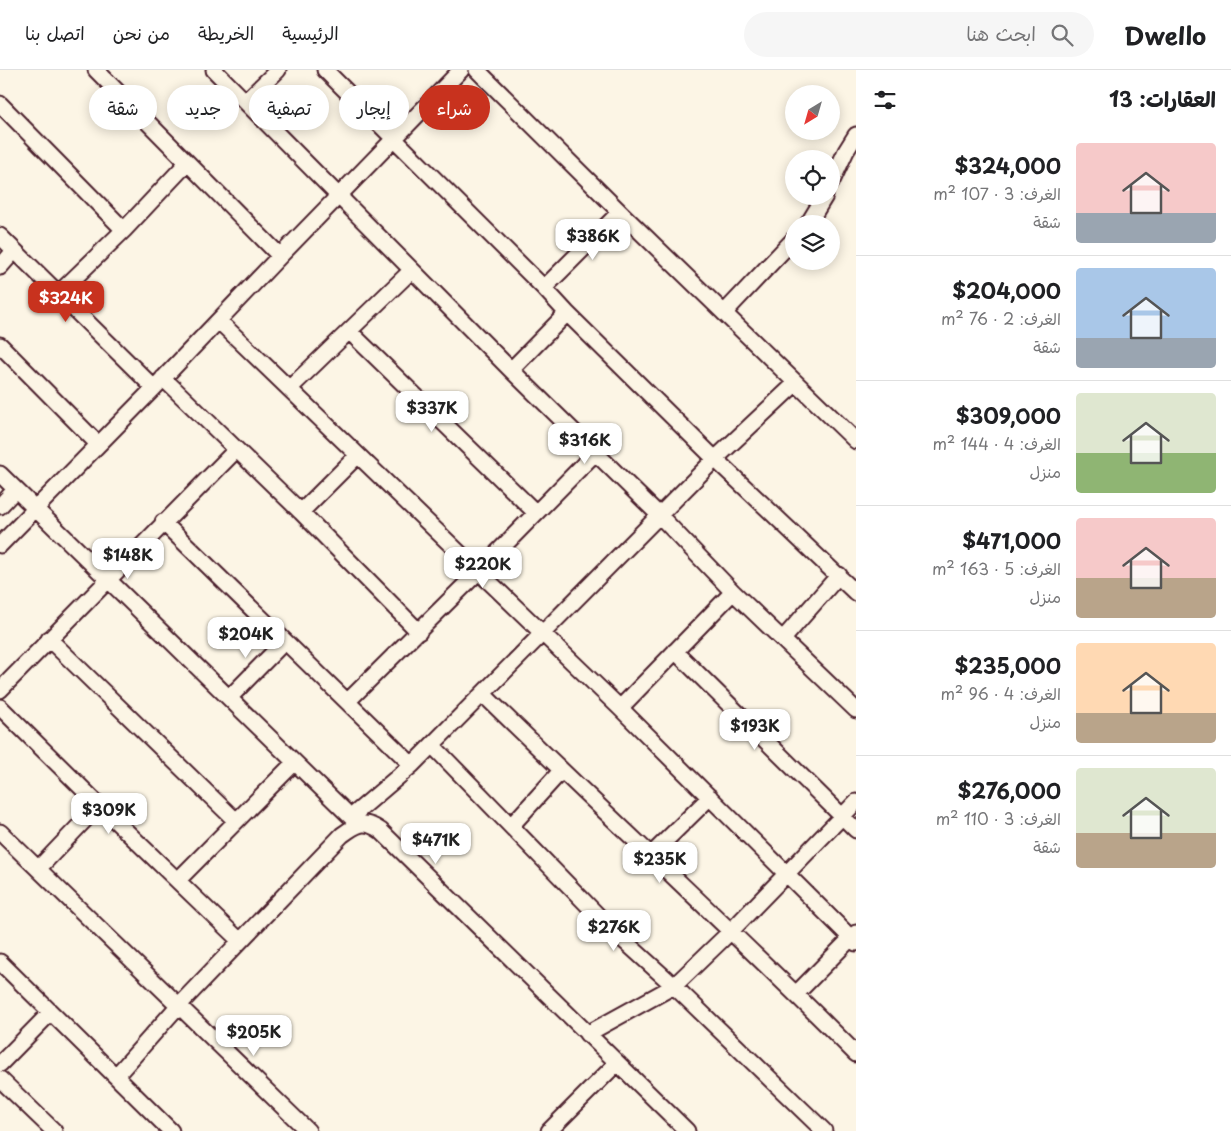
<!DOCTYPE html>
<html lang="ar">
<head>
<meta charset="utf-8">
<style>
  :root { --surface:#fff; --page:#f6f6f6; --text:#202124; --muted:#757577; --line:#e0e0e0; --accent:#c8321e }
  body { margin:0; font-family:"Playpen Sans","Playpen Sans Arabic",sans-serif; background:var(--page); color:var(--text); direction:rtl; height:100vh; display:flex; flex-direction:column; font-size:19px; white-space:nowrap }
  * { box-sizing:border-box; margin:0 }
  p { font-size:16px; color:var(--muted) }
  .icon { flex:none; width:28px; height:28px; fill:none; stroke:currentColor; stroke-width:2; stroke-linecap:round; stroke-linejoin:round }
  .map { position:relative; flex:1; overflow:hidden; direction:ltr }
  .panel { display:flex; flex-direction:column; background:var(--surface); width:375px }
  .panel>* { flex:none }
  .top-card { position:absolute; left:15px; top:15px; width:475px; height:45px; direction:rtl; display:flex; gap:10px }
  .needle { width:32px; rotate:217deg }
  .buttons { position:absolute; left:785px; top:15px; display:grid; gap:10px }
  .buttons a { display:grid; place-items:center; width:55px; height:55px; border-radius:50%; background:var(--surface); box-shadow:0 2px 12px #0003; font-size:25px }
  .price { position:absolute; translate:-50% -42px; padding:0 11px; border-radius:10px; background:#fff; color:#222; font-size:16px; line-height:32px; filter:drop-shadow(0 1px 2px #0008) }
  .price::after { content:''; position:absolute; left:50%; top:30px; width:15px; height:11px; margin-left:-8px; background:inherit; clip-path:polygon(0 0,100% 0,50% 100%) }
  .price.current { background:var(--accent); color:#fff }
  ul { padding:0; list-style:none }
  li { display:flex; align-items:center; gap:15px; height:125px; padding:0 15px }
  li+li { border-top:1px solid var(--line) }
  li span { display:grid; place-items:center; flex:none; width:140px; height:100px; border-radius:5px; color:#555 }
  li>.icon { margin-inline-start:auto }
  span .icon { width:60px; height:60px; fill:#fffc; stroke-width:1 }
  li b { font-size:21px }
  h2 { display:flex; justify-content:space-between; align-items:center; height:60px; padding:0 15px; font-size:21px }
  .tag { padding:0 18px; border-radius:22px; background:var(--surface); box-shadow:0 2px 12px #0003; font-size:18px; line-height:45px }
  .tag.current { background:var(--accent); color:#fff }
  header { display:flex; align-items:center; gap:30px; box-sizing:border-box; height:70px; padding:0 25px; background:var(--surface); border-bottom:1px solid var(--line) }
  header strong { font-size:24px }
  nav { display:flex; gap:28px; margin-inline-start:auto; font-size:18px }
  .search { width:350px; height:45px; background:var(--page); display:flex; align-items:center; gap:12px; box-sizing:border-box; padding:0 18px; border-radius:28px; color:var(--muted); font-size:19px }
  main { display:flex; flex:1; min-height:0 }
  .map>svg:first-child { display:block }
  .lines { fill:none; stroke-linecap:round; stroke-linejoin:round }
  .minor-casing { stroke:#4a1f2b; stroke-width:19 }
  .minor { stroke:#fcf5e5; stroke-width:15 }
</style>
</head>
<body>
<header>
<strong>Dwello</strong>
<div class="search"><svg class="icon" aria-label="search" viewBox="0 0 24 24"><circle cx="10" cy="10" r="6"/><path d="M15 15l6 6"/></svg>ابحث هنا</div>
<nav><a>الرئيسية</a><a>الخريطة</a><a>من نحن</a><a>اتصل بنا</a></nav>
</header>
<main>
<section class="panel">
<h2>العقارات: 13<svg class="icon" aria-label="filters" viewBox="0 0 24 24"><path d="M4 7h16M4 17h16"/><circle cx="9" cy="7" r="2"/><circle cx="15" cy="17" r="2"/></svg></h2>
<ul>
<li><span style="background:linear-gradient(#f6c9c9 70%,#9aa5b1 0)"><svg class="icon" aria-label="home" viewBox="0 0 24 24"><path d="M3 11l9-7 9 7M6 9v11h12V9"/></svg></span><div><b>$324,000</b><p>الغرف: 3 · 107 m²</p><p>شقة</p></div></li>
<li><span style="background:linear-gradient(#a9c7e8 70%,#9aa5b1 0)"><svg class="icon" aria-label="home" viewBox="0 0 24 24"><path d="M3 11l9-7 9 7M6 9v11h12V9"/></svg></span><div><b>$204,000</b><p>الغرف: 2 · 76 m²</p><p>شقة</p></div></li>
<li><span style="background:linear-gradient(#dfe7d0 60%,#8fb573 0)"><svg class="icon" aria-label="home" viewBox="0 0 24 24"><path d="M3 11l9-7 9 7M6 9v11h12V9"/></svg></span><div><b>$309,000</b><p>الغرف: 4 · 144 m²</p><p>منزل</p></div></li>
<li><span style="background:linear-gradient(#f6c9c9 60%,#b9a48a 0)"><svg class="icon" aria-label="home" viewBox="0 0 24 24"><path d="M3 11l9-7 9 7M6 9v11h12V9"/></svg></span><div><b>$471,000</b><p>الغرف: 5 · 163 m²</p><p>منزل</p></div></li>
<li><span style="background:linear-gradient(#ffd9b3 70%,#b9a48a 0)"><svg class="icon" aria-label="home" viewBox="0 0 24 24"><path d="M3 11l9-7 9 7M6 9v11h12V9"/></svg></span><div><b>$235,000</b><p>الغرف: 4 · 96 m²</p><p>منزل</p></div></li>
<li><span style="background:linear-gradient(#dfe7d0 65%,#b9a48a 0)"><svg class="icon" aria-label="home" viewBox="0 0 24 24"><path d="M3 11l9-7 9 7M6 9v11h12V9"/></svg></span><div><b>$276,000</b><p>الغرف: 3 · 110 m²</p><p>شقة</p></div></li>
</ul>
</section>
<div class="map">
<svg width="856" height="1061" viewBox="0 0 856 1061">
  <rect width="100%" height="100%" fill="#fcf5e5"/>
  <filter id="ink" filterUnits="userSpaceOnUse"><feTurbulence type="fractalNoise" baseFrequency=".02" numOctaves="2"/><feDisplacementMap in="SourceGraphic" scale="10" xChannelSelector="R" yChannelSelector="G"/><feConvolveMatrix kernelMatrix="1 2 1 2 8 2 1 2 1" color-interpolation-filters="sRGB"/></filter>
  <g filter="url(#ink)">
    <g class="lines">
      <defs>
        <path id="minor" d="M96 0 280 186
          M214 0 511 300 659 445 733 522 856 640
          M325 0 544 218 567 243 715 389 856 523
          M477 0 620 142 856 371
          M246 31 278 0
          M0 34 124 160
          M831 113 846 81 856 65
          M808 154 825 126
          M0 166 154 318
          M0 197 14 181
          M544 218 620 142
          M58 224 124 160 187 93
          M724 243 794 169
          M219 251 620 638 856 873
          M349 261 536 443
          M0 275 98 374
          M511 300 567 243
          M163 308 301 442 419 562
          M290 318 412 200
          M0 404 358 754
          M0 436 15 420
          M301 442 358 385
          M163 452 412 695
          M0 475 154 318 280 186 461 0
          M49 569 235 750
          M783 569 839 505
          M675 581 856 760
          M0 620 236 380
          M483 624C606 745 734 861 856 984
          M229 628 285 571
          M348 631 479 501 595 383
          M0 637 99 735 240 871
          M620 638 733 522
          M432 675 609 857 674 916 824 1061
          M351 747 412 695 715 389 796 313
          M511 756 561 701
          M0 762 308 1061
          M651 785 710 727
          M38 799 99 735
          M178 810 294 693
          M0 892 171 1061
          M796 924 856 863
          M587 964 674 916 730 862 856 732
          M0 994 50 943
          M116 1006 179 935 342 765C357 754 364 749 381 761L687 1061
          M0 1009 54 1061
          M549 1061 617 993"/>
      </defs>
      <use href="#minor" class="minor-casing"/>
      <use href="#minor" class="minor"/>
    </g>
  </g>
</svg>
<div class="buttons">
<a><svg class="needle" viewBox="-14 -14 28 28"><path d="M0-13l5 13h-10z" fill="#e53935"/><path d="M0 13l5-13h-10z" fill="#757577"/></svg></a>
<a><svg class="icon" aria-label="locate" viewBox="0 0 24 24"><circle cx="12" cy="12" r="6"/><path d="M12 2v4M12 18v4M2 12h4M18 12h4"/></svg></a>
<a><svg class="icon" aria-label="layers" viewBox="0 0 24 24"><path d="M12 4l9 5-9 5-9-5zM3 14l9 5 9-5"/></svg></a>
</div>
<b class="price" style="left:593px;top:191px">$386K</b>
<b class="price current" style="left:66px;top:253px">$324K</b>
<b class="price" style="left:432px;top:363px">$337K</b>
<b class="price" style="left:585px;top:395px">$316K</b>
<b class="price" style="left:128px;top:510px">$148K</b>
<b class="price" style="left:483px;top:519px">$220K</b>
<b class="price" style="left:246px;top:589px">$204K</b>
<b class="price" style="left:755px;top:681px">$193K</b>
<b class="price" style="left:109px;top:765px">$309K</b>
<b class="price" style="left:436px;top:795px">$471K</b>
<b class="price" style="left:660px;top:814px">$235K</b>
<b class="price" style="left:614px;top:882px">$276K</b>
<b class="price" style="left:254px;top:987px">$205K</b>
<div class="top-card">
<a class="tag current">شراء</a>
<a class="tag">إيجار</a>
<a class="tag">تصفية</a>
<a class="tag">جديد</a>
<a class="tag">شقة</a>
</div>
</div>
</main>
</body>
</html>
